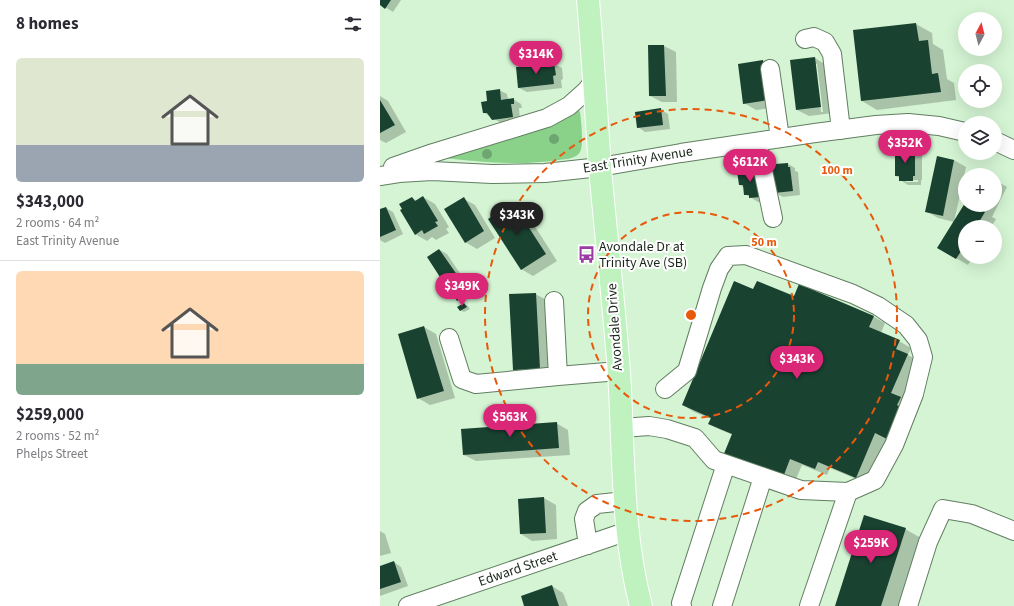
<!DOCTYPE html>
<html lang="en">
<head>
<meta charset="utf-8">
<style>
  :root { --surface:#fff; --page:#f2f2f3; --text:#2b2b33; --muted:#7c7c81; --line:#e1e1e2; --accent:#db2777 }
  body { margin:0; font-family:"Source Sans 3",sans-serif; background:var(--page); color:var(--text); height:100vh; display:flex; flex-direction:column; font-size:15px; white-space:nowrap }
  * { box-sizing:border-box; margin:0 }
  p { font-size:13px; color:var(--muted) }
  .icon { flex:none; width:22px; height:22px; fill:none; stroke:currentColor; stroke-width:2; stroke-linecap:round; stroke-linejoin:round }
  .map { position:relative; flex:1; overflow:hidden }
  .details { display:flex; flex-direction:column; background:var(--surface); width:380px }
  .details>* { flex:none }
  .needle { width:26px; rotate:7deg }
  .tools { position:absolute; left:578px; top:12px; display:grid; gap:8px }
  .tools a { display:grid; place-items:center; width:44px; height:44px; border-radius:50%; background:var(--surface); box-shadow:0 4px 16px #0002; font-size:20px }
  .price { position:absolute; translate:-50% -34px; padding:0 9px; border-radius:14px; background:var(--accent); color:#fff; font-size:13px; line-height:26px; filter:drop-shadow(0 1px 2px #0008) }
  .price::after { content:''; position:absolute; left:50%; top:24px; width:12px; height:9px; margin-left:-6px; background:inherit; clip-path:polygon(0 0,100% 0,50% 100%) }
  .price.active { background:#222; color:#fff }
  ul { padding:0; list-style:none }
  li { display:grid; align-content:center; gap:8px; height:212px; padding:0 16px }
  li+li { border-top:1px solid var(--line) }
  li span { display:grid; place-items:center; height:124px; border-radius:6px; color:#555 }
  li>.icon { margin-inline-start:auto }
  span .icon { width:72px; height:72px; fill:#fffc; stroke-width:1 }
  li b { font-size:17px }
  h2 { display:flex; justify-content:space-between; align-items:center; height:48px; padding:0 16px; font-size:17px }
  main { display:flex; flex:1; min-height:0 }
  .map>svg:first-child { display:block }
  .green { fill:#8ad18a }
  .shadow { fill:#0003; fill-rule:evenodd }
  .building { fill:#194231 }
  .lines { fill:none; stroke-linecap:round; stroke-linejoin:round }
  .minor-casing { stroke:#617e61; stroke-width:20 }
  .major-casing { stroke:#fff; stroke-width:24 }
  .minor { stroke:#fff; stroke-width:18 }
  .major { stroke:#bff2bf; stroke-width:22 }
  .tree { fill:#6ea671 }
  .ring { fill:none; stroke:#e8590c; stroke-width:2; stroke-dasharray:7 5 }
  .labels { text-anchor:middle; dominant-baseline:central; stroke-width:4; stroke-linejoin:round; paint-order:stroke }
  .street-label { font-size:14px; fill:#1a261a; stroke:#fff }
  .poi-label { font-size:14px; fill:#1a261a; stroke:#fff; text-anchor:start }
  .centre { fill:#e8590c; stroke:#fff; stroke-width:2 }
  .ring-label { font-size:12px; text-anchor:middle; font-weight:bold; fill:#e8590c; stroke:#fff; stroke-width:4; stroke-linejoin:round; paint-order:stroke }
</style>
</head>
<body>
<main>
<section class="details">
<h2>8 homes<svg class="icon" aria-label="filters" viewBox="0 0 24 24"><path d="M4 7h16M4 17h16"/><circle cx="9" cy="7" r="2"/><circle cx="15" cy="17" r="2"/></svg></h2>
<ul>
<li><span style="background:linear-gradient(#dfe7d0 70%,#9aa5b1 0)"><svg class="icon" aria-label="home" viewBox="0 0 24 24"><path d="M3 11l9-7 9 7M6 9v11h12V9"/></svg></span><div><b>$343,000</b><p>2 rooms · 64 m²</p><p>East Trinity Avenue</p></div></li>
<li><span style="background:linear-gradient(#ffd9b3 75%,#7fa58c 0)"><svg class="icon" aria-label="home" viewBox="0 0 24 24"><path d="M3 11l9-7 9 7M6 9v11h12V9"/></svg></span><div><b>$259,000</b><p>2 rooms · 52 m²</p><p>Phelps Street</p></div></li>
</ul>
</section>
<div class="map">
<svg width="634" height="606" viewBox="0 0 634 606">
  <rect width="100%" height="100%" fill="#d4f4d3"/>
  <path class="green" d="M198 109 200 112C201 120 204 145 200 152 196 159 186 159 178 160 140 166 102 162 64 158Z"/>
  <path class="shadow" d="M0 0H21L13 12 0 4Z
    M536 24 552 33 553 44 563 50 567 79 574 83 576 100 497 110 482 101 474 31Z
    M269 46H284L296 52 297 102H282L270 96Z
    M435 58 446 65 453 113 429 116 417 110ZM435 64H437L443 112H441Z
    M383 61 394 68 400 107 376 110 364 103Z
    M174 64 182 68 183 79 181 80 182 88 147 92 139 88 137 68Z
    M119 90 127 94 128 100 133 99 141 104 142 108H139L140 121 121 123 103 112 108 102Z
    M0 96 8 101 26 132 6 143 0 140Z
    M280 109 288 114 290 129 265 132 258 127Z
    M534 149 542 154V180H541V185H528L520 180V178L516 176ZM523 180H538V182H527Z
    M558 157 574 160 586 167 574 222 558 218 546 211Z
    M408 164 415 168V171L418 172 420 195 403 197 395 193Z
    M376 170 388 201 378 202 365 194 364 188 360 185Z
    M615 180 627 187 612 217 616 219 611 227H585V257H593L588 265 559 248 585 205H615Z
    M43 197 55 204 69 227 66 229 69 233 56 240 52 237 47 241 35 234 23 209 32 198 37 201Z
    M84 199 95 205 115 238 97 249 85 242Z
    M134 204 145 211 177 261 153 276 141 269Z
    M6 208 13 212 23 234 5 243 0 240V210Z
    M60 250 67 254 87 284 86 285 88 289 81 293 85 300 82 302 78 300 76 291 68 287Z
    M374 290 415 298 494 317 505 323 501 333 519 341 531 348 528 355 539 361 532 405 488 484 450 468 447 475 422 465 413 486 353 435 341 430 329 424 331 419 314 412 303 405Z
    M155 294 167 300 171 375 146 376 134 370Z
    M84 304 88 306 90 309 84 312 80 310Z
    M44 327 56 334 75 398 50 405 38 398Z
    M176 423 188 430 190 455 96 461 84 455Z
    M164 498 176 505 177 539 152 541 141 534 139 500Z
    M525 529 541 538 519 606H456Z
    M0 531 5 534 11 553 0 556Z
    M14 562 21 567 28 586 0 596V567Z
    M172 586 183 593 188 606H145Z"/>
  <path class="building" d="M0 0H11L5 9 0 5Z
    M536 23 539 41 548 40 552 74 558 73 561 92 481 101 473 30Z
    M268 45H284L286 96H269Z
    M435 57 441 107 416 110 410 60Z
    M383 60 388 100 363 104 358 64Z
    M174 63 176 75 173 76 174 84 138 88 136 67Z
    M120 89 121 100 134 98V104H131L133 117 112 120 107 113H103L101 102 107 101 106 91Z
    M0 100 15 125 0 133Z
    M281 108 283 125 257 128 255 112Z
    M515 148H535V176H533V181H519V176H515Z
    M557 156 574 160 563 216 545 212Z
    M408 163V167H410L413 191 394 193 392 169 395 168V164Z
    M376 169 381 197 369 198V195H364L363 185H359L357 171Z
    M43 196 58 221 55 222 58 226 44 234 42 230 35 235 20 210 22 209 19 204 32 197 35 201Z
    M84 197 104 231 85 243 64 209Z
    M133 203 166 254 141 270 108 219Z
    M585 203V205H603L601 209 605 212 596 227H585V245L576 259 557 248Z
    M6 207 16 230 0 237V209Z
    M59 249 80 279 79 280 81 284 72 290 69 286 67 288 47 257Z
    M354 281 373 289 377 281 414 296 419 284 494 316 489 327 520 340 516 349 528 354 511 393 521 397 517 405 520 407 507 439 495 433 476 478 438 462 435 469 410 459 402 480 343 456 352 434 328 424 331 418 302 405Z
    M77 289 82 298 77 301 72 292Z
    M156 293 160 369 133 370 129 294Z
    M84 303 87 307 80 311 77 307Z
    M44 326 64 391 37 399 18 334Z
    M177 422 179 448 83 455 81 429Z
    M164 497 166 533 140 534 138 499Z
    M484 515 526 528 501 606H455Z
    M14 561 21 582 0 589V566Z
    M172 585 179 606H144L141 596Z"/>
  <g class="lines">
    <defs>
      <path id="minor" d="M425 39 434 37 445 42 452 54 461 130
        M390 69 400 138
        M615 141 634 150
        M377 142 393 218
        M13 167 53 153 167 118 189 106 207 90 214 80
        M0 176 19 173 52 171 112 174 165 173 220 167 301 153 435 133 496 125 528 123 559 126 585 132
        M174 301 178 376
        M69 338 82 379 96 384 178 376 239 371
        M242 428 269 426 287 429 315 438 334 460 421 490 468 492 495 480 514 445 534 394 543 357 538 340 526 325 498 306 473 294 366 255 348 256 339 269 332 288 307 371 285 389
        M208 545 204 519 207 511 217 504 245 501
        M28 606 248 531
        M302 606 301 603 346 464
        M342 606 383 477
        M429 606 468 492
        M528 606 548 542 563 509 592 514 634 531"/>
      <path id="major" d="M208 0C213 56 216 112 220 168 226 236 234 304 239 372 244 450 241 530 261 606"/>
    </defs>
    <use href="#minor" class="minor-casing"/>
    <use href="#major" class="major-casing"/>
    <use href="#minor" class="minor"/>
    <use href="#major" class="major"/>
  </g>
  <g class="tree">
    <circle cx="174" cy="139" r="5"/>
    <circle cx="107" cy="154" r="5"/>
  </g>
  <g class="ring">
    <circle cx="311" cy="315" r="103"/>
    <circle cx="311" cy="315" r="206"/>
  </g>
  <defs>
    <symbol id="bus-bare" viewBox="-9 -9 18 18"><path d="M-5-6H5V4H4V6H2V4H-2V6H-4V4H-5ZM-3.5-4V0h7V-4ZM-3.5 1.2v1.5H-2V1.2ZM2 1.2v1.5H3.5V1.2Z" fill="#9b3ba4" stroke="#fff" stroke-width="2.5" paint-order="stroke"/></symbol>
  </defs>
  <g fill-rule="evenodd">
    <use href="#bus-bare" x="194" y="242" width="25" height="25"/>
  </g>
  <g class="labels">
    <g class="street-label">
      <text transform="translate(258 160) rotate(-9)">East Trinity Avenue</text>
      <text transform="translate(235 327) rotate(-94)">Avondale Drive</text>
      <text transform="translate(138 569) rotate(-19)">Edward Street</text>
    </g>
    <g class="poi-label">
      <text x="219" y="247">Avondale Dr at<tspan x="219" dy="16">Trinity Ave (SB)</tspan></text>
    </g>
  </g>
  <circle cx="311" cy="315" r="6" class="centre"/>
  <g class="ring-label">
    <text x="457" y="174">100 m</text>
    <text x="384" y="246">50 m</text>
  </g>
</svg>
<div class="tools">
<a><svg class="needle" viewBox="-14 -14 28 28"><path d="M0-13l5 13h-10z" fill="#e53935"/><path d="M0 13l5-13h-10z" fill="#7c7c81"/></svg></a>
<a><svg class="icon" aria-label="locate" viewBox="0 0 24 24"><circle cx="12" cy="12" r="6"/><path d="M12 2v4M12 18v4M2 12h4M18 12h4"/></svg></a>
<a><svg class="icon" aria-label="layers" viewBox="0 0 24 24"><path d="M12 4l9 5-9 5-9-5zM3 14l9 5 9-5"/></svg></a>
<a>+</a>
<a>−</a>
</div>
<b class="price" style="left:156px;top:75px">$314K</b>
<b class="price" style="left:525px;top:164px">$352K</b>
<b class="price" style="left:370px;top:183px">$612K</b>
<b class="price active" style="left:137px;top:236px">$343K</b>
<b class="price" style="left:82px;top:307px">$349K</b>
<b class="price" style="left:417px;top:380px">$343K</b>
<b class="price" style="left:130px;top:438px">$563K</b>
<b class="price" style="left:491px;top:564px">$259K</b>
</div>
</main>
</body>
</html>
